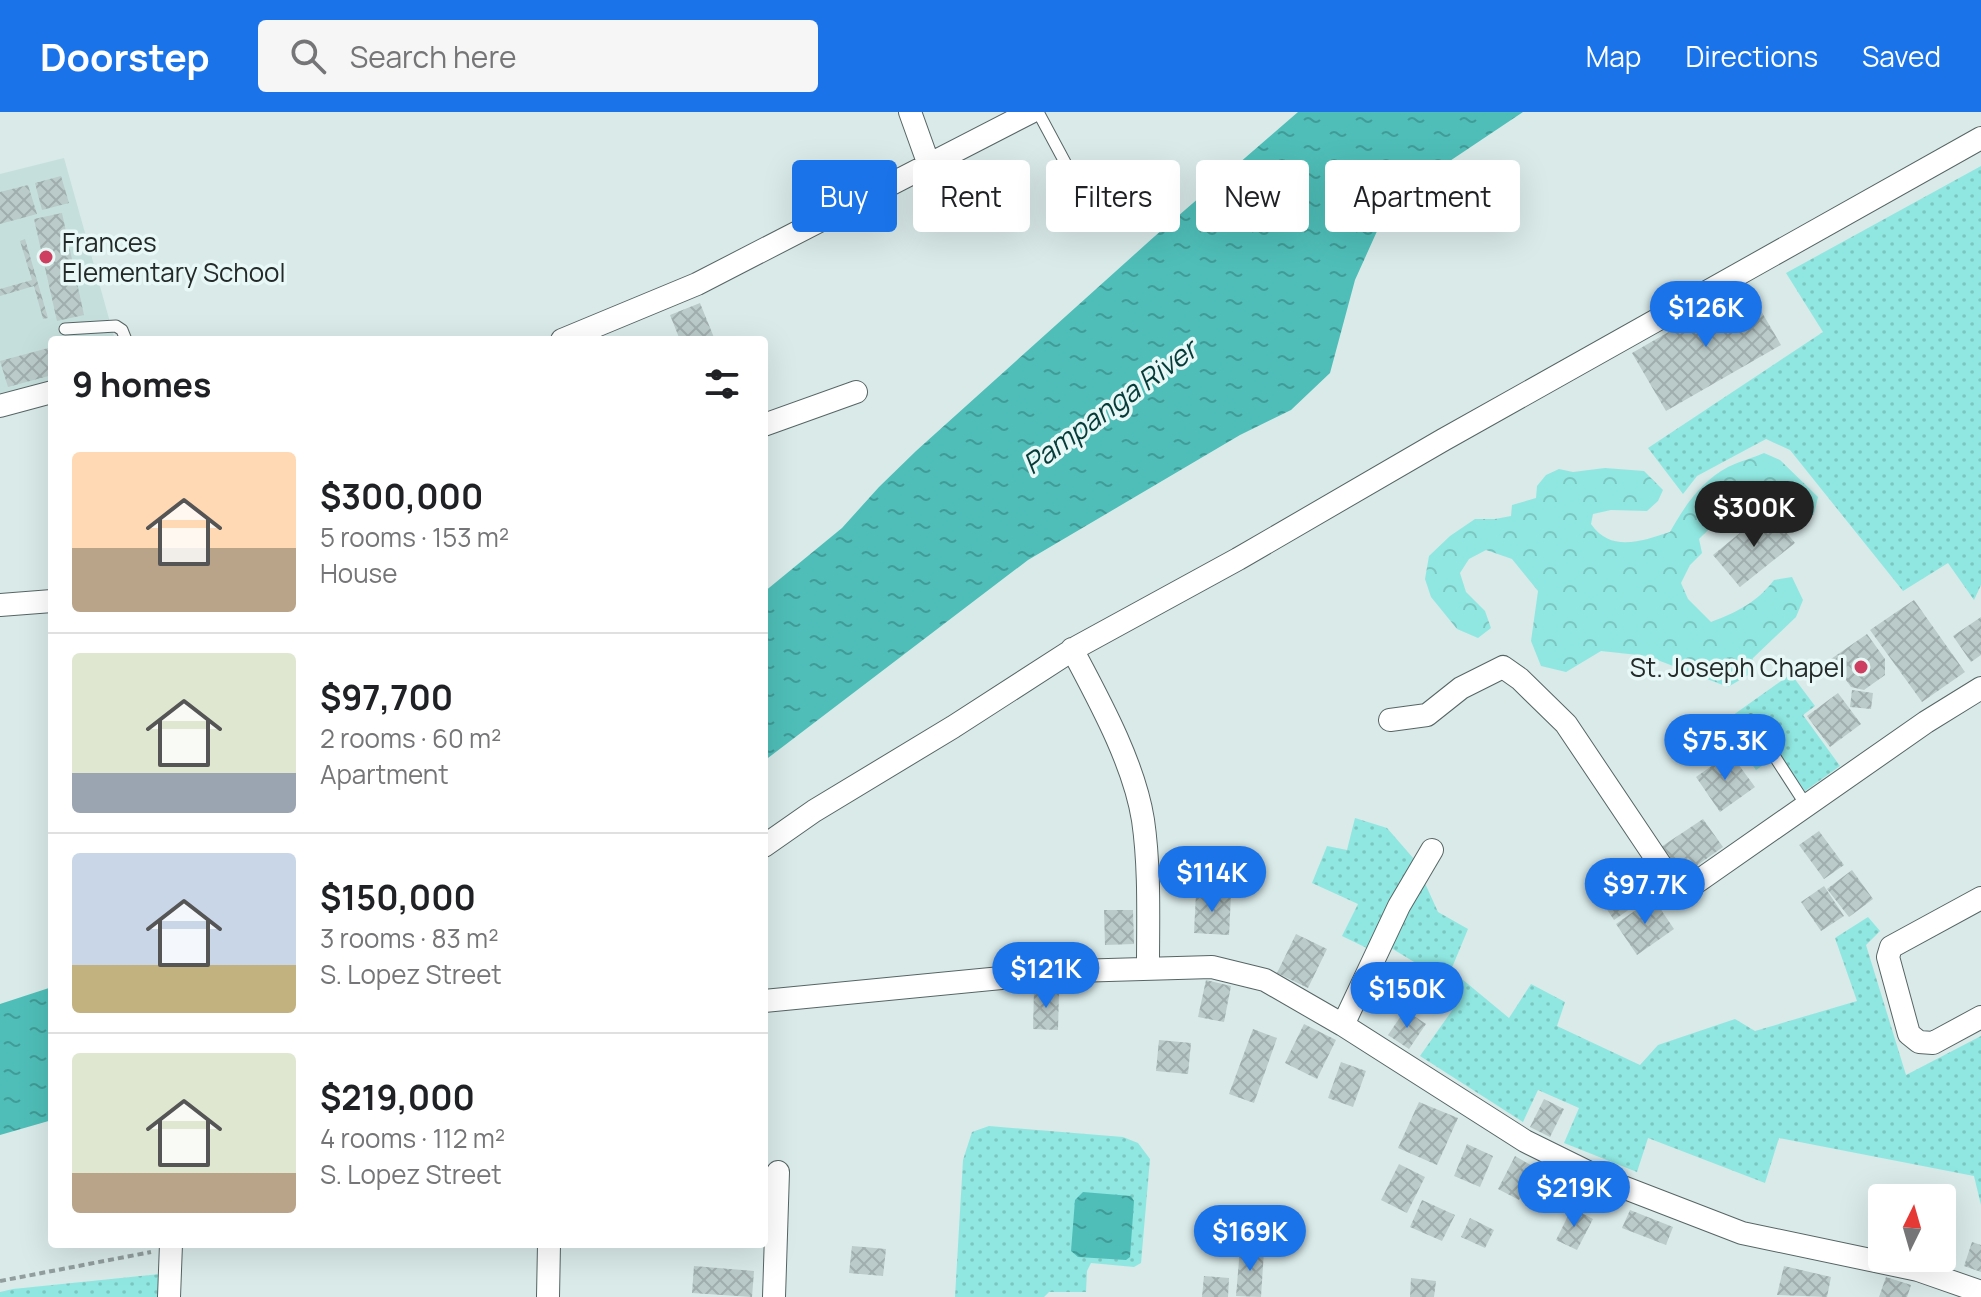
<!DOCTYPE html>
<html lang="en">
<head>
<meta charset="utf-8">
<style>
  :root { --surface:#fff; --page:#f6f6f6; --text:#202124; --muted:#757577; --line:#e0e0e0; --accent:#1a73e8 }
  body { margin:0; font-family:Manrope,sans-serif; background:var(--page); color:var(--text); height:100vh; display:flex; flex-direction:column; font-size:30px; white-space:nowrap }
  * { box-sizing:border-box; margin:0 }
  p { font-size:26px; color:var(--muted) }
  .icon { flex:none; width:44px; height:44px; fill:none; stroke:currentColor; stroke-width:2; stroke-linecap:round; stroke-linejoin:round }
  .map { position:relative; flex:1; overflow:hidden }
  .side { position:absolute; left:48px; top:224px; width:720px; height:912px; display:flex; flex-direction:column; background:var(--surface); border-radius:8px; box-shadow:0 8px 32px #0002 }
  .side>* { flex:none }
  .banner { position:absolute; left:792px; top:48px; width:760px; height:72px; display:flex; gap:16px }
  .needle { width:52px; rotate:5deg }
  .controls { position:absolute; left:1868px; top:1072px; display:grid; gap:16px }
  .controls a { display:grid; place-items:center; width:88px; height:88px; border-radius:8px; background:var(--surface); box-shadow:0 8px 32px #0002; font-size:40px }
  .price { position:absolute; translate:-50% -68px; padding:0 18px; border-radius:28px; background:var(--accent); color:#fff; font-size:26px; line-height:52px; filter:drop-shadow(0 2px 4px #0008) }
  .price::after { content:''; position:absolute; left:50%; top:48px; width:24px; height:18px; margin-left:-12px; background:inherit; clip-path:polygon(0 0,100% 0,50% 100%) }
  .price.active { background:#222; color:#fff }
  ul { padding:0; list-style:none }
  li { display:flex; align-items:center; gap:24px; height:200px; padding:0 24px }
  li+li { border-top:2px solid var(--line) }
  li span { display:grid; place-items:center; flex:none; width:224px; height:160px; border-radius:8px; color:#555 }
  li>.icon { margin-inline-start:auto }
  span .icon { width:96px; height:96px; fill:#fffc; stroke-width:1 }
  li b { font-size:34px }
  h2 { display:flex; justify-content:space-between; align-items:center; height:96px; padding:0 24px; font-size:34px }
  .chip { padding:0 28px; border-radius:8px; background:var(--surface); box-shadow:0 8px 32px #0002; font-size:28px; line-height:72px }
  .chip.active { background:var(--accent); color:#fff }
  header { display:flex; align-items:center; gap:48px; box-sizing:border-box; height:112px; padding:0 40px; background:var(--accent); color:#fff }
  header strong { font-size:38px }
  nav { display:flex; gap:44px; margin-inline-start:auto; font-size:28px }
  .search { width:560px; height:72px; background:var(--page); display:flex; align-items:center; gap:20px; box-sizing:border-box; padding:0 28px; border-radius:8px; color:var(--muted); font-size:30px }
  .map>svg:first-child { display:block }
  .built { fill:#c5dfdd }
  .grass { fill:url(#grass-dots) }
  .forest { fill:url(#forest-crowns) }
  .water { fill:url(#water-ripples) }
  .building { fill:url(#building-cross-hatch) }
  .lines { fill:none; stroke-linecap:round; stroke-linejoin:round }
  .service-casing { stroke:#566564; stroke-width:13 }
  .minor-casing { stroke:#566564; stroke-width:24 }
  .path { stroke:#919e9d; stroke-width:4; stroke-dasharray:6 4; stroke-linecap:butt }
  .service { stroke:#fff; stroke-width:11 }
  .minor { stroke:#fff; stroke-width:22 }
  .poi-dot { fill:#cd3e61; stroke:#e7f8f6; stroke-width:3 }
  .labels { text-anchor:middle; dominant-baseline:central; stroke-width:7; stroke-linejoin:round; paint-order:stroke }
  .poi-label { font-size:26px; fill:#242a29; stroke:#e7f8f6; text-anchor:start }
  .water-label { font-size:28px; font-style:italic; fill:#053b38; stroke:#e7f8f6 }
</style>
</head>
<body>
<header>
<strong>Doorstep</strong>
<div class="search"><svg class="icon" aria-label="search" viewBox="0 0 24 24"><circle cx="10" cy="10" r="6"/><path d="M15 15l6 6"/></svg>Search here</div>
<nav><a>Map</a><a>Directions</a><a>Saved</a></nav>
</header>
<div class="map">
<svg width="1981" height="1185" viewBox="0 0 1981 1185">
  <defs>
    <pattern id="grass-dots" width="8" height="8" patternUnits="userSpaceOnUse" patternTransform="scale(2)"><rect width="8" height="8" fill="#90e7e1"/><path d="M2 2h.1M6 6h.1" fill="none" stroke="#7cc6c1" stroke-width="1.8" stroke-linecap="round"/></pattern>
    <pattern id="forest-crowns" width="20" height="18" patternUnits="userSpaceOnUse" patternTransform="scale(2)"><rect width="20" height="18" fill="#90e7e1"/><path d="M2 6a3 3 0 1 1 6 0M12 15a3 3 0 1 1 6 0" fill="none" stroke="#7cc6c1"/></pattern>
    <pattern id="water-ripples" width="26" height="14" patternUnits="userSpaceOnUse" patternTransform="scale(2)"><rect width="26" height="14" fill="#4fbeb8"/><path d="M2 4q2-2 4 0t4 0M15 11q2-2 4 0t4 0" fill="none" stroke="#419b96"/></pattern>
    <pattern id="building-cross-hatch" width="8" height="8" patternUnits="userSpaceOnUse" patternTransform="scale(2)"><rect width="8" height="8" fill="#bacbc9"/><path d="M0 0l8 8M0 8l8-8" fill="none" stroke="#a0aead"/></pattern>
  </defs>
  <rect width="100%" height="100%" fill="#d9eae9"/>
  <path class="built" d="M64 46 115 228H52V272L0 285V62Z"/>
  <path class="grass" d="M1981 54V473L1974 488 1948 451 1903 479 1790 338 1766 327 1697 364 1683 382 1648 336 1823 220 1786 161Z
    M1791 562 1815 594 1803 603 1840 654 1805 679 1779 642 1756 658 1722 611Z
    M1355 706 1387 716 1414 747 1438 800 1468 817 1451 858 1509 906 1531 872 1565 890 1557 914 1640 953 1658 933 1735 907 1755 919 1857 889 1835 826 1868 805 1880 819 1866 833 1906 963 1981 924V1093L1974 1064 1779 1026 1765 1071 1648 1026 1637 1060 1564 1031 1579 996 1538 978 1523 1010 1420 944 1458 890 1419 853 1383 831 1375 840 1342 824 1358 792 1312 771 1327 734 1347 738Z
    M989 1014 1123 1025 1138 1031 1150 1047 1141 1151 1134 1155 1091 1151 1087 1159 1086 1180H1049L1044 1185H955L963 1048 972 1020Z
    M170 1161 171 1185H0V1180L13 1177Z"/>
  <path class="forest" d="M1764 341 1780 348 1818 385 1814 402 1805 409C1794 403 1782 393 1771 389 1745 380 1715 411 1699 427L1702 441 1690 453 1681 471 1688 487 1711 510C1738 500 1757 490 1774 468L1792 465 1803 488 1796 505 1753 546 1748 563 1728 575 1647 544 1601 539 1566 560 1541 554 1531 529 1538 479 1512 447 1486 438 1469 447 1460 461 1466 480 1485 499 1491 516 1478 526 1457 517 1431 485 1425 467 1429 444 1450 424 1475 407H1495L1511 404 1512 393 1536 386 1537 374 1546 363 1559 357 1573 360 1605 356 1644 359 1663 378 1658 389 1647 399 1611 398 1593 402 1591 412C1611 441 1642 429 1670 420 1684 395 1701 369 1728 355 1740 349 1753 346 1764 341Z"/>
  <path class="water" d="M1298 0H1523L1411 75 1378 117 1355 168 1330 261 1291 298 1240 323 1028 448 764 649V480L842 416 879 375 916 339 1155 124Z
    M52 875V1008L0 1023V892Z
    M1083 1080 1131 1084 1134 1089 1130 1145 1126 1148 1078 1145 1071 1139 1075 1088Z"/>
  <path class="building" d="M980 49 993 73 976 82 963 57Z
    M61 64 69 91 42 98 35 71Z
    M28 73 37 102 0 112V80Z
    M62 101 84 203 57 209 34 107Z
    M25 127 48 206 43 207 34 174 0 184V177L32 168 20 129Z
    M1747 175 1781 233 1666 299 1632 241Z
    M700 191 715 228H680L670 203Z
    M52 235V263L8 275 0 249Z
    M1768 398 1795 431 1740 475 1713 443Z
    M1914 488 1965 560 1922 590 1870 518Z
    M1981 505V543L1971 550 1953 524Z
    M1867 522 1885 547V563L1864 578 1851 575 1831 547Z
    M1852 578 1873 581 1871 597 1850 595Z
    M1838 581 1861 612 1830 635 1807 604Z
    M1730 641 1755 675 1720 700 1696 665Z
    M1703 707 1723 735 1682 764 1661 735Z
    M1819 719 1844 753 1824 767 1799 733Z
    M1852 758 1873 787 1849 805 1827 777Z
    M1632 759 1650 783 1614 808 1602 790 1615 781 1611 774Z
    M1824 774 1844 804 1821 819 1801 790Z
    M1196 781 1231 783 1229 823 1194 821Z
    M1653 786 1674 817 1637 843 1616 812Z
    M1104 798H1133L1134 832 1105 833Z
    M1296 822 1327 837 1308 876 1277 861Z
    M1206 868 1231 874 1224 910 1198 905Z
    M1034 878 1059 879 1058 918 1033 917Z
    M1405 898 1426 912 1409 937 1388 923Z
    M1304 912 1336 928 1317 967 1285 951Z
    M1253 917 1277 926 1254 991 1229 982Z
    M1159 928 1191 931 1188 962 1156 959Z
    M1341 950 1366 959 1353 995 1328 986Z
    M1544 987 1564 997 1550 1025 1530 1015Z
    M1419 990 1458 1006 1437 1053 1398 1036Z
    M1467 1032 1493 1044 1480 1075 1454 1064Z
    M1515 1044 1536 1056 1519 1088 1498 1077Z
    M1399 1052 1425 1065 1407 1101 1381 1088Z
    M1422 1088 1455 1103 1442 1129 1410 1115Z
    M1572 1096 1593 1107 1577 1138 1556 1128Z
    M1630 1098 1673 1115 1666 1133 1622 1116Z
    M1470 1106 1494 1118 1485 1136 1461 1125Z
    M1972 1130 1981 1133V1160L1964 1154Z
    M852 1134 886 1137 883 1164 849 1161Z
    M1240 1137 1264 1139 1261 1185 1236 1184Z
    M694 1154 754 1159 752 1185 692 1181Z
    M1784 1154 1831 1165 1827 1185 1777 1183Z
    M1204 1164 1229 1166 1228 1185H1202Z
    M1886 1165 1911 1173 1907 1185H1879Z
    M1411 1166 1436 1169 1434 1185H1410Z"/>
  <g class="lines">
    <defs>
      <path id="service" d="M1038 0 1089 95
        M65 217 116 214 122 218 126 228
        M1751 608 1806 693"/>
      <path id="minor" d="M910 0 929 53
        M562 228 697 172 1031 0
        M0 294 52 280
        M764 313 856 280
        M0 493 52 489
        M1072 537C1099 588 1134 651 1143 708 1150 756 1148 807 1148 855
        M1390 608 1427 603 1461 576 1503 555 1520 567 1566 612 1672 770 1694 772 1926 610 1981 576
        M764 734 814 699 953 615 1077 535 1238 447 1443 328 1981 26
        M1981 786 1891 835 1888 845 1909 922 1919 930 1933 931 1981 905
        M764 889 1074 859 1212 855 1265 868 1343 913 1525 1029 1602 1067 1742 1121 1918 1158 1981 1180
        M1343 913 1399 794 1432 738
        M169 1185 171 1132
        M548 1185 549 1132
        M774 1185 778 1060"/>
    </defs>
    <use href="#service" class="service-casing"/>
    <use href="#minor" class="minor-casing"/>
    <path class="path" d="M0 1169 151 1140"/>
    <use href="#service" class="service"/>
    <use href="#minor" class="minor"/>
  </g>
  <g class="poi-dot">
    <circle cx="46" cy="145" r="8"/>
    <circle cx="1861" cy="555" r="8"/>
  </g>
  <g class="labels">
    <g class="poi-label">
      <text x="62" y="130">Frances<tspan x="62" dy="30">Elementary School</tspan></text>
      <text x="1845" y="555" text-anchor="end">St. Joseph Chapel</text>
    </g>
    <g class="water-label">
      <text transform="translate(1109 294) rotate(-36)">Pampanga River</text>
    </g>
  </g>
</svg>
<div class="controls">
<a><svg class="needle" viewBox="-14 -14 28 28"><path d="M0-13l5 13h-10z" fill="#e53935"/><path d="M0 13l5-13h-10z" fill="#757577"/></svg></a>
</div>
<b class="price" style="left:1706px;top:237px">$126K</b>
<b class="price active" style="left:1754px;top:437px">$300K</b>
<b class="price" style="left:1725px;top:670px">$75.3K</b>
<b class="price" style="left:1212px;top:802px">$114K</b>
<b class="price" style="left:1645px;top:814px">$97.7K</b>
<b class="price" style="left:1046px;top:898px">$121K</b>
<b class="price" style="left:1407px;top:918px">$150K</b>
<b class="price" style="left:1574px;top:1117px">$219K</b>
<b class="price" style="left:1250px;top:1161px">$169K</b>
<div class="banner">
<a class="chip active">Buy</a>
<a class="chip">Rent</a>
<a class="chip">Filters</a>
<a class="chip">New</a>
<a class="chip">Apartment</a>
</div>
<section class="side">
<h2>9 homes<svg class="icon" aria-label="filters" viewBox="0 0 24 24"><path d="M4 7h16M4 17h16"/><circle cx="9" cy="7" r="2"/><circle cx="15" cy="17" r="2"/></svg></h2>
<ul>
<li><span style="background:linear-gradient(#ffd9b3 60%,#b9a48a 0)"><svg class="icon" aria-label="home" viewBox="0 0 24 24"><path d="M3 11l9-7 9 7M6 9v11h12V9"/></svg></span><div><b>$300,000</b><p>5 rooms · 153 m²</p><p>House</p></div></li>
<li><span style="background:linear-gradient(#dfe7d0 75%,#9aa5b1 0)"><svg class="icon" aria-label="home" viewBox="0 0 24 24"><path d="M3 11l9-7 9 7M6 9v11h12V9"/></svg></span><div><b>$97,700</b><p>2 rooms · 60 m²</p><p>Apartment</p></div></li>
<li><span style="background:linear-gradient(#c9d6e8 70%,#c2b280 0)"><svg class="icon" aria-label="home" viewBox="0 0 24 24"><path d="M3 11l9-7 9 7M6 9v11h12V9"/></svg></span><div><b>$150,000</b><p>3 rooms · 83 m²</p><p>S. Lopez Street</p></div></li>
<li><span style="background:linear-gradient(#dfe7d0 75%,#b9a48a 0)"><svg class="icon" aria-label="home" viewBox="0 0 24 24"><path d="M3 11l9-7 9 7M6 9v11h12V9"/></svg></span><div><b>$219,000</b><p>4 rooms · 112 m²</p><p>S. Lopez Street</p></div></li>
</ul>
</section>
</div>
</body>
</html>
